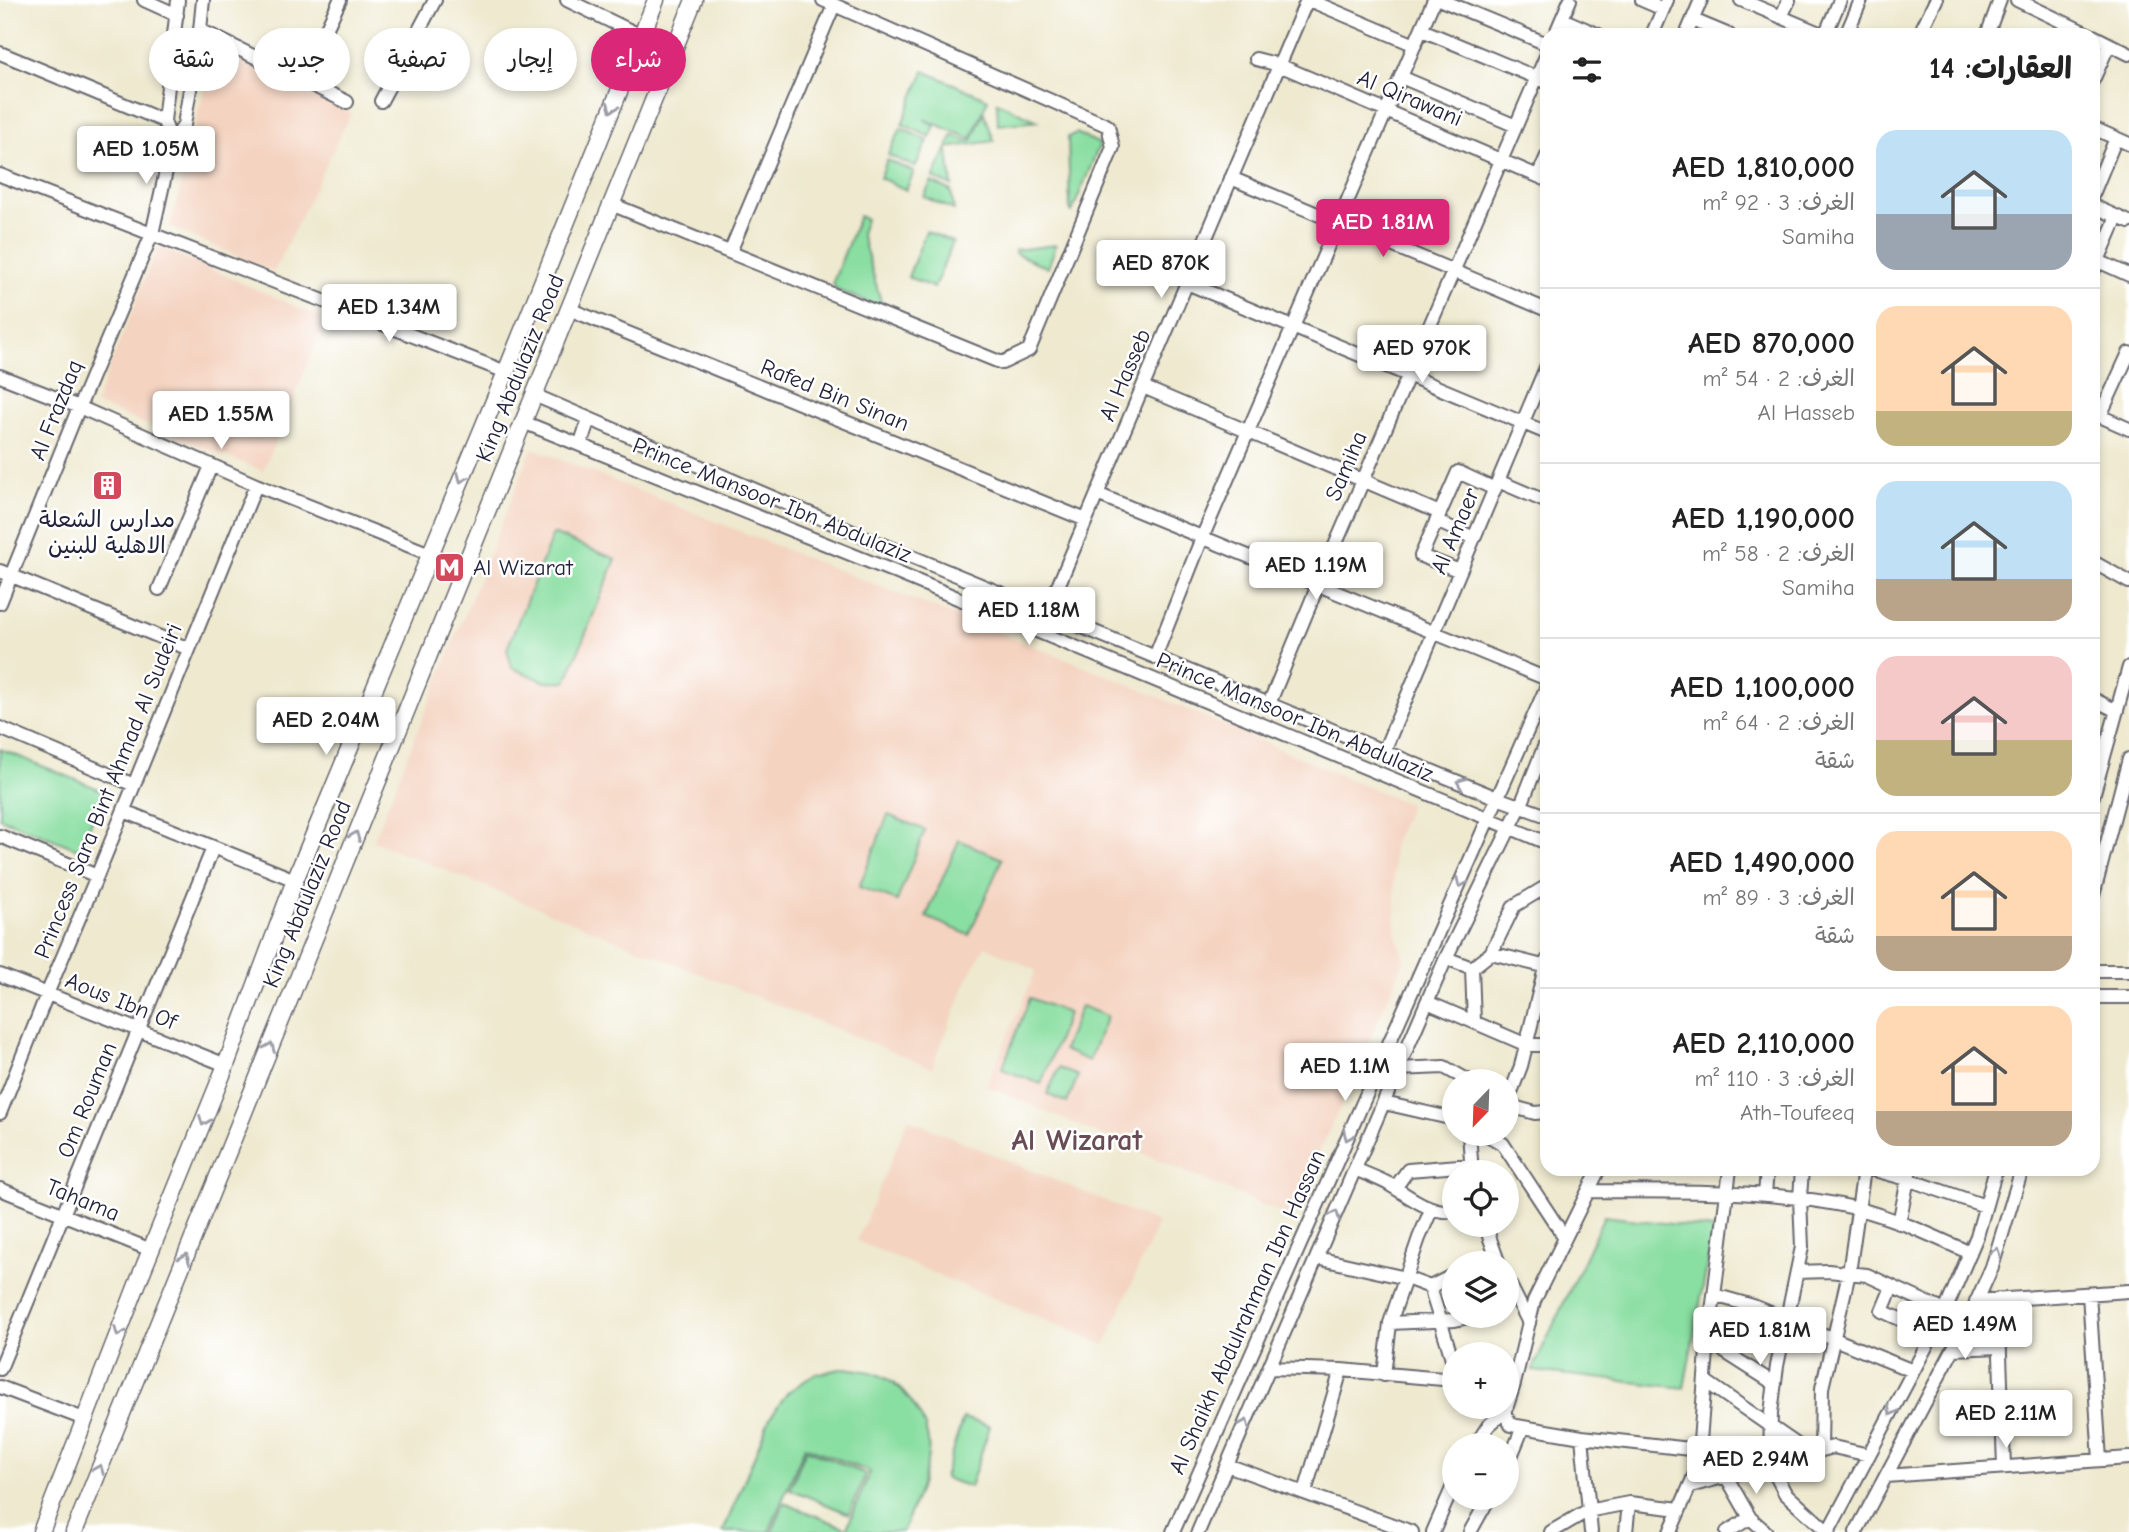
<!DOCTYPE html>
<html lang="ar">
<head>
<meta charset="utf-8">
<style>
  :root { --surface:#fff; --page:#f2f2f2; --text:#222; --muted:#767676; --line:#e0e0e0; --accent:#db2777 }
  body { margin:0; font-family:"Comic Neue","Playpen Sans Arabic",sans-serif; background:var(--page); color:var(--text); direction:rtl; height:100vh; display:flex; flex-direction:column; font-size:26px; white-space:nowrap }
  * { box-sizing:border-box; margin:0 }
  p { font-size:23px; color:var(--muted) }
  .icon { flex:none; width:38px; height:38px; fill:none; stroke:currentColor; stroke-width:2; stroke-linecap:round; stroke-linejoin:round }
  .map { position:relative; flex:1; overflow:hidden; direction:ltr }
  .details { position:absolute; left:1540px; top:28px; width:560px; height:1148px; display:flex; flex-direction:column; background:var(--surface); border-radius:21px; box-shadow:0 4px 10px #0003; direction:rtl }
  .details>* { flex:none }
  .guide { position:absolute; left:21px; top:28px; width:665px; height:63px; direction:rtl; display:flex; gap:14px }
  .needle { width:46px; rotate:203deg }
  .tools { position:absolute; left:1442px; top:1069px; display:grid; gap:14px }
  .tools a { display:grid; place-items:center; width:77px; height:77px; border-radius:50%; background:var(--surface); box-shadow:0 4px 10px #0003; font-size:35px }
  .price { position:absolute; translate:-50% -60px; padding:0 16px; border-radius:7px; background:#fff; color:#222; font-size:23px; line-height:46px; filter:drop-shadow(0 2px 4px #0008) }
  .price::after { content:''; position:absolute; left:50%; top:42px; width:21px; height:16px; margin-left:-10px; background:inherit; clip-path:polygon(0 0,100% 0,50% 100%) }
  .price.selected { background:var(--accent); color:#fff }
  ul { padding:0; list-style:none }
  li { display:flex; align-items:center; gap:21px; height:175px; padding:0 28px }
  li+li { border-top:2px solid var(--line) }
  li span { display:grid; place-items:center; flex:none; width:196px; height:140px; border-radius:21px; color:#555 }
  li>.icon { margin-inline-start:auto }
  span .icon { width:84px; height:84px; fill:#fffc; stroke-width:1 }
  li b { font-size:30px }
  h2 { display:flex; justify-content:space-between; align-items:center; height:84px; padding:0 28px; font-size:30px }
  .tag { padding:0 24px; border-radius:32px; background:var(--surface); box-shadow:0 4px 10px #0003; font-size:24px; line-height:63px }
  .tag.selected { background:var(--accent); color:#fff }
  .map>svg:first-child { display:block }
  .built { fill:#f4d3c0 }
  .green { fill:#89dea1; stroke:#56806e; stroke-width:2 }
  .lines { fill:none; stroke-linecap:round; stroke-linejoin:round }
  .minor-casing { stroke:#69686f; stroke-width:16 }
  .major-casing { stroke:#69686f; stroke-width:19 }
  .minor { stroke:#fff; stroke-width:12 }
  .major { stroke:#fff; stroke-width:16 }
  .oneway { stroke:#9c9ca7 }
  .labels { text-anchor:middle; dominant-baseline:central; stroke-width:5; stroke-linejoin:round; paint-order:stroke }
  .street-label { font-size:23px; fill:#22223b; stroke:#fff }
  .poi-label { font-size:23px; fill:#22223b; stroke:#fff }
  .district-label { font-size:30px; font-weight:bold; fill:#694d55; stroke:#fff }
</style>
</head>
<body>
<div class="map">
<svg width="2129" height="1532" viewBox="0 0 2129 1532">
  <rect width="100%" height="100%" fill="#fff"/>
  <filter id="ink" filterUnits="userSpaceOnUse"><feTurbulence type="fractalNoise" baseFrequency=".0143" numOctaves="2"/><feDisplacementMap in="SourceGraphic" scale="14" xChannelSelector="R" yChannelSelector="G"/><feConvolveMatrix kernelMatrix="1 2 1 2 8 2 1 2 1" color-interpolation-filters="sRGB"/></filter>
  <filter id="wash" filterUnits="userSpaceOnUse"><feTurbulence type="fractalNoise" baseFrequency=".00686" numOctaves="4" result="noise"/><feDisplacementMap in="SourceGraphic" scale="28" xChannelSelector="R" yChannelSelector="G"/><feGaussianBlur stdDeviation="1.57" result="paint"/><feColorMatrix in="noise" values="0 0 0 0 0 0 0 0 0 0 0 0 0 0 0 0 0 1.4 0 .05"/><feComposite in="paint" operator="in"/></filter>
  <g filter="url(#wash)">
    <rect width="100%" height="100%" fill="#eee9cf"/>
    <path class="built" d="M214 50 351 113 274 272 170 227Z
      M158 246 326 320 263 471 95 404Z
      M532 448 814 561 1105 674 1410 805 1393 844 1396 935 1405 959 1341 1106 1288 1216 986 1086 1036 970 985 946 967 980 932 1068 373 841Z
      M908 1119 1158 1223 1105 1345 857 1241Z"/>
    <path class="green" d="M924 71 988 99 971 139 924 119 935 126 930 137 902 124Z
      M997 102 1038 121 998 125Z
      M984 112 994 141 947 148 953 135 967 141 972 140Z
      M901 128 928 141 915 167 888 155Z
      M1076 133 1100 144 1072 212 1070 209 1068 137Z
      M946 150 948 151 952 186 933 178Z
      M887 160 914 172 906 190 880 178Z
      M931 182 951 191 954 210 924 197Z
      M859 216 866 219 861 233 883 308 836 290 833 282Z
      M926 231 953 242 934 288 908 277Z
      M1056 245 1048 268 1015 253V250Z
      M553 534 616 559 566 682H546L512 668 507 649Z
      M0 749 104 791 80 850 0 818Z
      M888 815 925 830 897 901 859 887Z
      M959 840 1002 859 969 935 926 917Z
      M1030 998 1068 1013 1041 1084 1002 1069Z
      M1081 1006 1107 1016 1089 1061 1063 1050Z
      M1059 1068 1078 1076 1067 1103 1047 1094Z
      M1604 1216 1714 1229 1684 1388 1532 1371Z
      M846 1368C856 1370 869 1370 879 1375 906 1387 932 1423 928 1454 925 1481 913 1507 902 1532H845L870 1472 805 1446 769 1532H723L770 1418 788 1392 815 1374Z
      M963 1418 990 1426 970 1487 944 1478Z
      M806 1449 866 1474 849 1514 790 1489Z
      M784 1503 844 1527 842 1532H772Z"/>
  </g>
  <g filter="url(#ink)">
    <g class="lines">
      <defs>
        <path id="minor" d="M144 0 177 15
          M567 0 641 36
          M1309 0 1415 45
          M1441 0 1547 44
          M1642 0 1663 9
          M1741 0 1824 35
          M2017 0 2090 35
          M1781 17 1789 0
          M1562 19 1599 35
          M1693 20 1729 35
          M200 30 347 102
          M1422 30 1547 82
          M1555 35 1570 0
          M1652 35 1667 0
          M1686 35 1701 0
          M1825 35 1840 0
          M1846 35 1861 0
          M1919 35 1936 0
          M1987 35 2000 0
          M2093 36 2129 54
          M0 53 164 121
          M1256 59 1279 65 1547 180
          M1401 77 1516 126
          M302 80 340 0
          M2093 80 2109 44
          M381 101 435 0
          M2093 128 2129 144
          M172 144 164 121 178 0
          M0 175 506 372
          M1538 176 1547 156
          M1231 178 1547 310
          M2093 194 2116 138
          M611 204 1002 363 1029 350 1113 147 1108 126 823 0
          M2093 206 2129 222
          M730 252 834 5
          M2098 261 2129 275
          M2093 272 2117 217
          M1187 283 1547 433
          M569 309 1086 520
          M0 376 79 407 256 485 430 554
          M1143 387 1440 513
          M534 395 874 541 1497 798 1547 816
          M2093 413 2129 429
          M2100 416 2129 353
          M523 422 890 570 1547 843
          M580 445 589 419
          M1498 481 1547 502
          M1097 494 1547 679
          M1436 521 1474 538
          M2093 562 2129 582
          M0 571 189 649
          M1460 571 1421 556 1458 472 1495 489
          M159 589 211 466
          M0 603 79 407 152 234 172 144 184 125 200 30 203 0
          M1047 612 1307 0
          M1155 657 1202 538 1434 0
          M2093 699 2117 711
          M1269 704 1318 585 1547 54
          M0 728 134 785
          M1384 751 1547 365
          M2093 796 2129 667
          M124 811 295 880
          M0 836 97 876
          M2093 896 2129 759
          M1491 953 1514 906 1547 886
          M1446 958 1472 968
          M2093 971H2129
          M0 975 226 1065
          M2093 997H2129
          M1427 1002 1527 1045H1547
          M1474 1022 1472 968 1491 953 1547 967
          M1398 1069 1444 1067 1471 1082
          M1384 1103 1454 1119
          M1507 1103 1521 1066 1547 960
          M1507 1105 1535 1113 1547 1112
          M0 1113 47 994 97 876 256 485
          M1469 1134 1472 1172
          M1486 1134 1503 1144 1565 1238
          M1355 1169C1366 1174 1377 1178 1387 1183 1408 1195 1429 1214 1454 1211
          M1802 1169 1800 1198 1802 1247 1777 1366 1771 1413 1770 1464 1785 1493 1828 1532
          M1871 1169 1907 1179 1985 1206
          M1395 1188 1408 1170 1472 1165
          M0 1189 151 1250
          M1588 1191C1677 1192 1768 1188 1855 1208 1895 1218 1933 1236 1970 1253
          M1765 1195 1767 1169
          M1899 1223 1910 1169
          M1485 1225 1499 1264
          M1317 1258 1406 1278 1430 1287 1454 1275
          M1479 1264 1495 1256
          M1797 1272 1828 1271 1867 1275 1945 1311
          M1507 1279 1529 1323
          M1430 1287 1454 1365
          M1892 1287 1882 1311 1933 1334
          M2089 1294 2100 1460
          M1714 1295 1753 1306 1913 1371
          M1998 1299 2004 1467
          M1976 1301 2129 1291
          M1390 1323 1455 1320 1473 1316
          M1709 1335 1725 1352 1775 1384
          M1953 1349 1999 1347
          M1269 1368 1341 1370 1454 1380
          M0 1369 213 848
          M1384 1375 1390 1323 1419 1238 1432 1208
          M1705 1381 1809 1453
          M0 1387 84 1419
          M1507 1406 1514 1384 1534 1301 1599 1169
          M1504 1412 1511 1425 1582 1437 1699 1450
          M1582 1437 1591 1532
          M1475 1446 1488 1426 1504 1412 1506 1407
          M1821 1450 1822 1388 1849 1273 1864 1169
          M1227 1465 1412 1532
          M1507 1466 1523 1427
          M1726 1476 1750 1518 1766 1532
          M1886 1476 2129 1458
          M1690 1486 1833 1447 1869 1455
          M1305 1492 1341 1370
          M1173 1532 1547 686
          M1198 1532 1446 958 1521 805 1547 740
          M1433 1532 1454 1484
          M1470 1532 1489 1498
          M1551 1532 1587 1511 1629 1503 1680 1509
          M1626 1532 1629 1503
          M1670 1532 1698 1467 1707 1351 1730 1169
          M1727 1532 1750 1518
          M1828 1532 1945 1311 1977 1236 1996 1169
          M1856 1532 1965 1327 1992 1267 2022 1169"/>
        <path id="major" d="M41 1532 142 1272 226 1065 295 880 506 372 656 0
          M74 1532 694 0"/>
      </defs>
      <use href="#minor" class="minor-casing"/>
      <use href="#major" class="major-casing"/>
      <use href="#minor" class="minor"/>
      <use href="#major" class="major"/>
    </g>
    <defs><path id="oneway-chevron" d="M-2-3.5L2.5 0L-2 3.5" fill="none" stroke-width="1.6" stroke-linecap="round" stroke-linejoin="round" transform="scale(1.75)"/></defs>
    <g class="oneway">
      <use href="#oneway-chevron" transform="translate(612 108) rotate(112)"/>
      <use href="#oneway-chevron" transform="translate(462 478) rotate(113)"/>
      <use href="#oneway-chevron" transform="translate(1461 783) rotate(-158)"/>
      <use href="#oneway-chevron" transform="translate(355 836) rotate(-68)"/>
      <use href="#oneway-chevron" transform="translate(1461 883) rotate(114)"/>
      <use href="#oneway-chevron" transform="translate(270 1047) rotate(-68)"/>
      <use href="#oneway-chevron" transform="translate(204 1121) rotate(112)"/>
      <use href="#oneway-chevron" transform="translate(1348 1136) rotate(114)"/>
      <use href="#oneway-chevron" transform="translate(1335 1215) rotate(-67)"/>
      <use href="#oneway-chevron" transform="translate(1996 1252) rotate(-72)"/>
      <use href="#oneway-chevron" transform="translate(185 1258) rotate(-68)"/>
      <use href="#oneway-chevron" transform="translate(119 1332) rotate(112)"/>
      <use href="#oneway-chevron" transform="translate(1892 1411) rotate(118)"/>
      <use href="#oneway-chevron" transform="translate(1245 1424) rotate(-67)"/>
      <use href="#oneway-chevron" transform="translate(99 1469) rotate(-68)"/>
    </g>
  </g>
  <defs>
    <symbol id="building-square" viewBox="-11 -11 22 22"><rect x="-9" y="-9" width="18" height="18" rx="4" fill="#d1495b" stroke="#fff"/><path d="M-4-6H4V6H1V3H-1V6H-4ZM-2.5-4.3h1.7v1.8h-1.7ZM.8-4.3h1.7v1.8H.8ZM-2.5-1h1.7V.8h-1.7ZM.8-1h1.7V.8H.8Z" fill="#fff"/></symbol>
    <symbol id="metro-square" viewBox="-11 -11 22 22"><rect x="-9" y="-9" width="18" height="18" rx="4" fill="#d1495b" stroke="#fff"/><path d="M-5.5 5V-5H-3L0 0L3-5H5.5V5H3V-.5L0 4L-3-.5V5Z" fill="#fff"/></symbol>
  </defs>
  <g fill-rule="evenodd">
    <use href="#building-square" x="90" y="468" width="35" height="35"/>
    <use href="#metro-square" x="432" y="550" width="35" height="35"/>
  </g>
  <g class="labels">
    <g class="street-label">
      <text transform="translate(1410 98) rotate(23)">Al Qirawani</text>
      <text transform="translate(520 368) rotate(-68)">King Abdulaziz Road</text>
      <text transform="translate(1125 375) rotate(-67)">Al Hasseb</text>
      <text transform="translate(835 395) rotate(22)">Rafed Bin Sinan</text>
      <text transform="translate(56 410) rotate(-68)">Al Frazdaq</text>
      <text transform="translate(1346 466) rotate(-67)">Samiha</text>
      <text transform="translate(772 500) rotate(22)">Prince Mansoor Ibn Abdulaziz</text>
      <text transform="translate(1455 531) rotate(-67)">Al Amaer</text>
      <text transform="translate(1295 717) rotate(23)">Prince Mansoor Ibn Abdulaziz</text>
      <text transform="translate(108 791) rotate(-68)">Princess Sara Bint Ahmad Al Sudeiri</text>
      <text transform="translate(307 894) rotate(-68)">King Abdulaziz Road</text>
      <text transform="translate(121 1001) rotate(22)">Aous Ibn Of</text>
      <text transform="translate(87 1100) rotate(-68)">Om Rouman</text>
      <text transform="translate(83 1200) rotate(22)">Tahama</text>
      <text transform="translate(1247 1312) rotate(-66)">Al Shaikh Abdulrahman Ibn Hassan</text>
    </g>
    <g class="poi-label">
      <text x="107" y="519">مدارس الشعلة<tspan x="107" dy="26">الاهلية للبنين</tspan></text>
      <text x="473" y="567" text-anchor="start">Al Wizarat</text>
    </g>
    <g class="district-label">
      <text x="1077" y="1140">Al Wizarat</text>
    </g>
  </g>
</svg>
<div class="tools">
<a><svg class="needle" viewBox="-14 -14 28 28"><path d="M0-13l5 13h-10z" fill="#e53935"/><path d="M0 13l5-13h-10z" fill="#767676"/></svg></a>
<a><svg class="icon" aria-label="locate" viewBox="0 0 24 24"><circle cx="12" cy="12" r="6"/><path d="M12 2v4M12 18v4M2 12h4M18 12h4"/></svg></a>
<a><svg class="icon" aria-label="layers" viewBox="0 0 24 24"><path d="M12 4l9 5-9 5-9-5zM3 14l9 5 9-5"/></svg></a>
<a>+</a>
<a>−</a>
</div>
<b class="price" style="left:146px;top:186px">AED 1.05M</b>
<b class="price selected" style="left:1383px;top:259px">AED 1.81M</b>
<b class="price" style="left:1161px;top:300px">AED 870K</b>
<b class="price" style="left:389px;top:344px">AED 1.34M</b>
<b class="price" style="left:1422px;top:385px">AED 970K</b>
<b class="price" style="left:221px;top:451px">AED 1.55M</b>
<b class="price" style="left:1316px;top:602px">AED 1.19M</b>
<b class="price" style="left:1029px;top:647px">AED 1.18M</b>
<b class="price" style="left:326px;top:757px">AED 2.04M</b>
<b class="price" style="left:1345px;top:1103px">AED 1.1M</b>
<b class="price" style="left:1965px;top:1361px">AED 1.49M</b>
<b class="price" style="left:1760px;top:1367px">AED 1.81M</b>
<b class="price" style="left:2006px;top:1450px">AED 2.11M</b>
<b class="price" style="left:1756px;top:1496px">AED 2.94M</b>
<div class="guide">
<a class="tag selected">شراء</a>
<a class="tag">إيجار</a>
<a class="tag">تصفية</a>
<a class="tag">جديد</a>
<a class="tag">شقة</a>
</div>
<section class="details">
<h2>العقارات: 14<svg class="icon" aria-label="filters" viewBox="0 0 24 24"><path d="M4 7h16M4 17h16"/><circle cx="9" cy="7" r="2"/><circle cx="15" cy="17" r="2"/></svg></h2>
<ul>
<li><span style="background:linear-gradient(#bfe0f5 60%,#9aa5b1 0)"><svg class="icon" aria-label="home" viewBox="0 0 24 24"><path d="M3 11l9-7 9 7M6 9v11h12V9"/></svg></span><div><b>AED 1,810,000</b><p>الغرف: 3 · 92 m²</p><p>Samiha</p></div></li>
<li><span style="background:linear-gradient(#ffd9b3 75%,#c2b280 0)"><svg class="icon" aria-label="home" viewBox="0 0 24 24"><path d="M3 11l9-7 9 7M6 9v11h12V9"/></svg></span><div><b>AED 870,000</b><p>الغرف: 2 · 54 m²</p><p>Al Hasseb</p></div></li>
<li><span style="background:linear-gradient(#bfe0f5 70%,#b9a48a 0)"><svg class="icon" aria-label="home" viewBox="0 0 24 24"><path d="M3 11l9-7 9 7M6 9v11h12V9"/></svg></span><div><b>AED 1,190,000</b><p>الغرف: 2 · 58 m²</p><p>Samiha</p></div></li>
<li><span style="background:linear-gradient(#f6c9c9 60%,#c2b280 0)"><svg class="icon" aria-label="home" viewBox="0 0 24 24"><path d="M3 11l9-7 9 7M6 9v11h12V9"/></svg></span><div><b>AED 1,100,000</b><p>الغرف: 2 · 64 m²</p><p>شقة</p></div></li>
<li><span style="background:linear-gradient(#ffd9b3 75%,#b9a48a 0)"><svg class="icon" aria-label="home" viewBox="0 0 24 24"><path d="M3 11l9-7 9 7M6 9v11h12V9"/></svg></span><div><b>AED 1,490,000</b><p>الغرف: 3 · 89 m²</p><p>شقة</p></div></li>
<li><span style="background:linear-gradient(#ffd9b3 75%,#b9a48a 0)"><svg class="icon" aria-label="home" viewBox="0 0 24 24"><path d="M3 11l9-7 9 7M6 9v11h12V9"/></svg></span><div><b>AED 2,110,000</b><p>الغرف: 3 · 110 m²</p><p>Ath-Toufeeq</p></div></li>
</ul>
</section>
</div>
</body>
</html>
